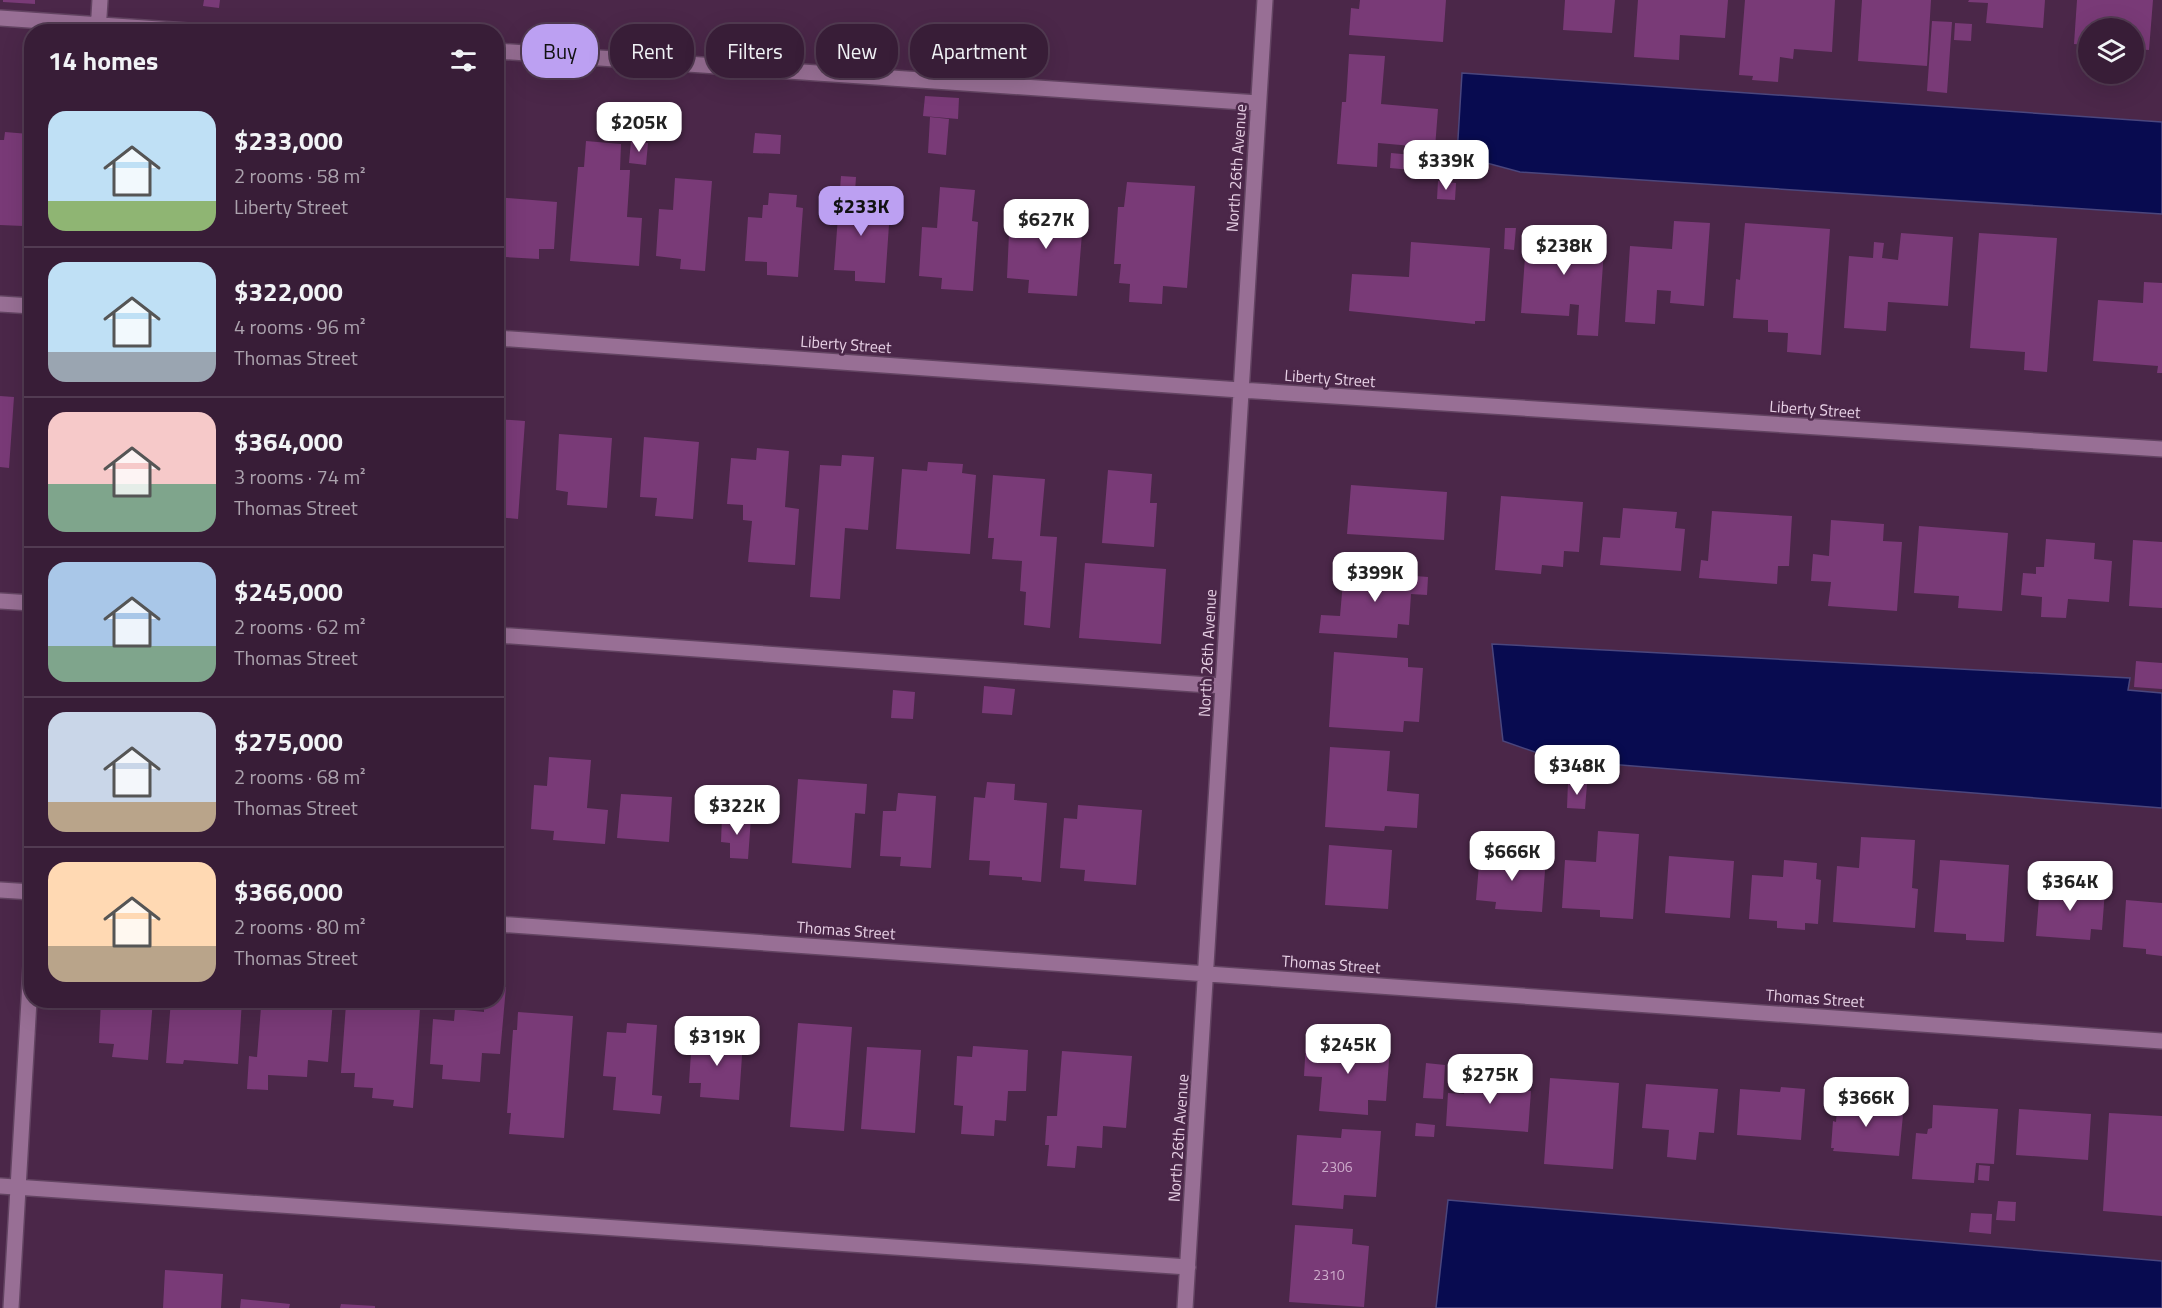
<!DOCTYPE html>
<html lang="en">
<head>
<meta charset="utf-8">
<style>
  :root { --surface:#381d37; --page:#3f263f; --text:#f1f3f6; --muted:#aba2ad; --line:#523b52; --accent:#bca0f2 }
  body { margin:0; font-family:"Titillium Web",sans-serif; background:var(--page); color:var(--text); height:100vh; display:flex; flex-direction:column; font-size:22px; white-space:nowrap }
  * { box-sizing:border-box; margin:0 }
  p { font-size:20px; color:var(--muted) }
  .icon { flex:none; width:33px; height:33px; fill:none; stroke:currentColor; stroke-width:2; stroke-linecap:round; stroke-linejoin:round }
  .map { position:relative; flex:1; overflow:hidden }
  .panel { position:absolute; left:24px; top:24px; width:480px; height:984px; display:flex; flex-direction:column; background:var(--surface); border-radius:24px; box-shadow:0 6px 24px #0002,0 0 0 2px var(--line) }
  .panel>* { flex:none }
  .guide { position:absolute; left:522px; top:24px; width:570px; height:54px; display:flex; gap:12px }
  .controls { position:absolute; left:2078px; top:18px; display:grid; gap:12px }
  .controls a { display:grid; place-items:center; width:66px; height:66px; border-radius:50%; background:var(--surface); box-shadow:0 6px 24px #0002,0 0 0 2px var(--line); font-size:30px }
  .price { position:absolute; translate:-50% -51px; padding:0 14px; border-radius:12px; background:#fff; color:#222; font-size:20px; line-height:39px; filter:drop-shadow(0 2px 3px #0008) }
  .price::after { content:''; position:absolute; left:50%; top:36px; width:18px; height:14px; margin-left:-9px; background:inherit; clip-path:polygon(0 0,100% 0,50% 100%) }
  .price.current { background:var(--accent); color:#111 }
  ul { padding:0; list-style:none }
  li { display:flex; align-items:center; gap:18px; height:150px; padding:0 24px }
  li+li { border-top:2px solid var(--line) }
  li span { display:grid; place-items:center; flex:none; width:168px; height:120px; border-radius:18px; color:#555 }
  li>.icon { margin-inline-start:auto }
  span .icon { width:72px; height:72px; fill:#fffc; stroke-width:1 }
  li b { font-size:26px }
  h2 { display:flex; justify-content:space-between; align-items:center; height:72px; padding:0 24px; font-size:26px }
  .tag { padding:0 21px; border-radius:24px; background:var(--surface); box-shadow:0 6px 24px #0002,0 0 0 2px var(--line); font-size:21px; line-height:54px }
  .tag.current { background:var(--accent); color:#111 }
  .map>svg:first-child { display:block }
  .water { fill:#080b50; stroke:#4b467d; stroke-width:1.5 }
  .building { fill:#793a77 }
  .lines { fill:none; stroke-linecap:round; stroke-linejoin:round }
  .minor-casing { stroke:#634462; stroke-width:18 }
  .minor { stroke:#986f95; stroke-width:15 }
  .labels { text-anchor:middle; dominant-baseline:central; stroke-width:5; stroke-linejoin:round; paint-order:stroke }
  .number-label { font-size:14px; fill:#ccaaca }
  .street-label { font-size:16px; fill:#e7d0e5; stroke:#4b2749 }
</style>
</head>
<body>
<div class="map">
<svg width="2162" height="1308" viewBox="0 0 2162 1308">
  <rect width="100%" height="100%" fill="#4b2749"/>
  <path class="water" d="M1462 73 2162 122V214L1520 172 1457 155Z
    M1492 644 2130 678 2128 690 2162 693V808L1558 760 1503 741Z
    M1448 1200 2162 1261V1308H1436Z"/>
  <path class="building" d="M3 0H35V4L3 2Z
    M204 0H220L219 8 203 6Z
    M1360 0H1446L1443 42 1349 35 1351 8 1359 9Z
    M1565 0H1615L1612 33 1563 30Z
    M1638 0H1728L1725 38 1680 35 1679 60 1634 57Z
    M1745 0H1835L1832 52 1794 49 1793 59 1780 57 1778 82 1752 80 1753 76 1739 75Z
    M1862 0H1931L1927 66 1858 61Z
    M1969 0H2045L2043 28 1986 23 1988 3 1968 2Z
    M2077 0H2153L2149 50 2133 49V28H2088V45L2074 44Z
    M1932 21 1952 22 1947 93 1927 91Z
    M1955 23 1972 24 1971 41 1954 40Z
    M1349 54 1385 56 1381 104 1438 109 1435 148 1378 143 1377 167 1337 164 1342 102H1346Z
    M925 96 959 98 958 119 923 116Z
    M930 117 949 119 946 155 928 153Z
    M5 132 29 134 23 226 0 225V140H4Z
    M755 133 781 135 780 154 753 153Z
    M586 141 621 144 620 170H630L627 217 642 218 639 266 570 261 578 167H584Z
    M631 141 648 143 646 165 629 163Z
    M1391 153 1434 157 1433 172 1390 168Z
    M841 176 856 177 854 207 890 210 885 283 855 281V271L834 270Z
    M675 178 712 181 705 271 680 269 681 259 656 256 659 209 673 210Z
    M1438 181 1456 183 1455 200 1437 199Z
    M1127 182 1195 186 1187 288 1163 286 1162 304 1129 302 1130 284 1119 283 1121 264H1114L1118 207H1124Z
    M940 187 975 190 972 221 978 222 973 291 941 289 942 278 919 276 922 227 937 228Z
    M769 193 797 195 796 207 803 208 798 277 767 275V262L745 261 748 217 762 218 763 205H768Z
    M496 197 557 202 554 249H539V259L505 257V246H496Z
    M1025 199 1063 201 1062 220 1083 221 1077 296 1028 293 1029 280 1007 278 1009 233 1022 234Z
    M1674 221 1710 223 1704 306 1670 303 1671 291 1657 290 1655 324 1625 322 1630 246 1672 249Z
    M1745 223 1830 229 1821 355 1787 352 1788 333 1768 332V320L1733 318 1736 279 1740 280Z
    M1505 228H1516L1514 250 1504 249Z
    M1527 229 1605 235 1598 336 1577 335 1579 305 1570 304 1569 316 1521 313Z
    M1901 233 1953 237 1948 306 1888 302 1886 331 1844 328 1849 256 1873 258 1874 242 1884 243 1882 258 1898 260Z
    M1979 233 2057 238 2047 372 2024 370 2025 352 1970 348Z
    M1411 242 1490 248 1485 321H1475V324L1349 311 1352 274 1409 277Z
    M2144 282 2162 283V373H2157L2158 366 2093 361 2098 300 2143 303Z
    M0 396 14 397 9 468 0 467Z
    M496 419 525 421 518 519 496 517Z
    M559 434 612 438 607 508 567 505 568 492 556 490Z
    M644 437 699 442 693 519 655 516 657 498 640 497Z
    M757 448 789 451 785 507 799 509 795 565 748 562 752 521 743 520V505L727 504 731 458 756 460Z
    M842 455 874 457 868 530 845 528 840 599 810 597 820 465 841 466Z
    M928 462 963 464 962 473 976 475 970 554 896 549 902 469 927 471Z
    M1108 470 1152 474 1150 503H1157L1154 547 1102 543Z
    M993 475 1045 479 1040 536 1057 537 1050 628 1024 625 1026 592 1020 591 1022 561 992 559 994 538H988Z
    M1351 485 1447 492 1444 540 1347 534Z
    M1501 496 1583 502 1579 552 1564 551 1563 567 1542 565 1541 574 1495 570Z
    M1623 508 1677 512 1675 528 1685 529 1681 571 1600 565 1603 537 1620 538Z
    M1712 511 1792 516 1789 566H1778L1777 584 1699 578 1701 560 1708 561Z
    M1831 520 1884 524 1883 541 1902 542 1897 611 1828 606 1831 582 1811 581 1813 554 1829 556Z
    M1919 526 2008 533 2002 611 1958 608 1959 596 1914 593Z
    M2046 539 2095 543 2094 559 2112 561 2109 602 2068 599 2066 618 2041 617 2042 597 2021 595 2023 573 2036 574V567H2044Z
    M2133 540 2162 542V608L2129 606Z
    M1085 563 1166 569 1161 644 1079 638Z
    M1367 565 1403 568 1402 575 1428 577 1427 595 1411 594 1409 625 1398 624 1397 638 1319 633 1321 615 1340 616 1344 570 1367 572Z
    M496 576H501L499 602 496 601Z
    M1334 652 1408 658V667L1423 668 1419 722 1404 721 1403 732 1329 727Z
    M2136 661 2162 663V689L2134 687Z
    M984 686 1015 689 1012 715 982 713Z
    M893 690 915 692 913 719 891 718Z
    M1330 747 1390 751 1387 791 1419 794 1417 828 1385 826 1384 831 1325 827Z
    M549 757 591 760 587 808 608 810 605 844 553 840 554 831 531 829 534 785 547 786Z
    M496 768H503L498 831H496Z
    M798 779 867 784 865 814 855 813 851 868 792 863Z
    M987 782 1015 784 1014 800 1047 803 1041 882 1022 880V877L989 875 990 861 969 860 974 797 985 798Z
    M1568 782 1587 784 1585 809 1567 808Z
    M898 793 936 796 931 868 900 866 901 857 880 856 883 811H896Z
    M621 794 672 797 669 842 617 838Z
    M1078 805 1142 810 1136 885 1084 881 1085 870 1060 868 1064 818 1077 819Z
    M722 816 751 818 748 859 730 858V843L721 842Z
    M1598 831 1639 834 1633 919 1600 917V910L1562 908 1565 860 1596 862Z
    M1861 837 1915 840 1912 888 1918 889 1915 928 1833 922 1837 866 1859 868Z
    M1329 845 1392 850 1388 909 1325 905Z
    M1480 853 1546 857 1542 912 1495 909 1496 902 1476 900Z
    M1669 856 1734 861 1730 918 1665 913Z
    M1784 860 1817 863 1816 879 1821 880 1818 924 1805 923V930L1777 928V921L1749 919 1752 875 1783 877Z
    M1940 860 2009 865 2004 942 1966 940V934L1934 932Z
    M2040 885 2105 890 2102 930 2091 929 2090 940 2036 936Z
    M2126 900 2162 903V956L2146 954V949L2123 947Z
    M496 986 506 987 500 1054 482 1053 480 1082 442 1079 443 1065 430 1064 433 1019 454 1021 455 1009 484 1012V1000H496Z
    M101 1000H153L148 1060 112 1057 114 1044 99 1043Z
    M171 1000H242L238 1064 184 1060 183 1064 166 1063Z
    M283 1000H333L328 1062 308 1060 307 1077 268 1075V1090L247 1089 249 1056 257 1057 261 1007 282 1009Z
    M346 1004 420 1009 413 1108 393 1106 394 1100 372 1098 373 1088 354 1087 355 1073H341Z
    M518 1012 573 1016 564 1138 509 1134 511 1113H507L513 1030H517Z
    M627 1023 657 1025 652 1095 662 1096 660 1114 613 1110 616 1077 603 1076 607 1032 626 1033Z
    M798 1023 852 1027 844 1131 790 1127Z
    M692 1037 743 1041 739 1100 700 1097 701 1083H689Z
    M1306 1041 1390 1047 1386 1101 1368 1100V1115L1319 1111 1322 1077 1304 1076Z
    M973 1046 1028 1050 1026 1091H1008L1006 1121 995 1120 994 1136 961 1134 963 1106 954 1105 957 1056 972 1057Z
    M867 1047 921 1050 915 1133 861 1129Z
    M1062 1051 1132 1056 1126 1128 1103 1126 1102 1148 1077 1146 1075 1168 1047 1166 1049 1145H1045L1047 1116H1057Z
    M1426 1063 1445 1065 1443 1099 1423 1098Z
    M1466 1075 1519 1078 1518 1090 1531 1091 1528 1132 1446 1126 1448 1093 1464 1094Z
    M1550 1078 1619 1083 1613 1169 1544 1164Z
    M1646 1084 1718 1089 1714 1133 1699 1132 1696 1160 1667 1157 1669 1130 1642 1128Z
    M1781 1087 1805 1089 1801 1140 1737 1135 1740 1089 1780 1092Z
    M1838 1097 1885 1101V1113L1903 1115 1899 1156 1833 1151 1834 1148H1831L1833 1121 1836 1122Z
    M1933 1105 1998 1109 1994 1164 1976 1163 1974 1183 1912 1179 1916 1133 1927 1134 1928 1129 1932 1128Z
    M2019 1109 2091 1114 2088 1160 2016 1155Z
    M2109 1113 2162 1116V1216L2103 1211Z
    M1416 1123 1435 1125 1434 1137 1415 1136Z
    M1342 1129 1381 1131 1376 1197 1344 1195 1343 1209 1292 1205 1297 1135 1341 1138Z
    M1979 1165 1990 1166 1989 1181 1978 1180Z
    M1998 1201 2016 1202 2015 1221 1996 1220Z
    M1971 1213 1992 1214 1991 1234 1969 1232Z
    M1295 1225 1353 1229 1352 1244 1369 1246 1364 1307 1289 1302Z
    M165 1270 223 1274 221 1308H163Z
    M241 1299 290 1304 289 1308H240Z
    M341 1304 375 1306V1308H340Z"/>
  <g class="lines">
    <defs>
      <path id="minor" d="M0 18 202 32
        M98 32 100 0
        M496 51 1258 103
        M0 304 32 306
        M496 338 1240 390 2162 449
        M0 601 32 603
        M496 635 1223 686
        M0 890 32 892
        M496 924 2162 1041
        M0 1186 1188 1267
        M11 1308 32 949
        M1185 1308 1265 0"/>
    </defs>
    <use href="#minor" class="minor-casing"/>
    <use href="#minor" class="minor"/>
  </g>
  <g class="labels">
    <g class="number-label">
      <text x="1337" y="1166">2306</text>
      <text x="1329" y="1274">2310</text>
    </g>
    <g class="street-label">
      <text transform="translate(1236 168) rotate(-86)">North 26th Avenue</text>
      <text transform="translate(846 344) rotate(4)">Liberty Street</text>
      <text transform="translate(1330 378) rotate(4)">Liberty Street</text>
      <text transform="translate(1815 409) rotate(4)">Liberty Street</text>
      <text transform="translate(1207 653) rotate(-87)">North 26th Avenue</text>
      <text transform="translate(846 930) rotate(4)">Thomas Street</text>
      <text transform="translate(1331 964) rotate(4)">Thomas Street</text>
      <text transform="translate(1815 998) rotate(4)">Thomas Street</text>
      <text transform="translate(1178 1138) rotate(-86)">North 26th Avenue</text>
    </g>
  </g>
</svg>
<div class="controls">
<a><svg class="icon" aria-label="layers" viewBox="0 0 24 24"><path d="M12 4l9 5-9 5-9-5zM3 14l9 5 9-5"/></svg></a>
</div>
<b class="price" style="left:639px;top:153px">$205K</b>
<b class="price" style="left:1446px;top:191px">$339K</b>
<b class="price current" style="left:861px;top:237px">$233K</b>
<b class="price" style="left:1046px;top:250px">$627K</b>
<b class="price" style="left:1564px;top:276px">$238K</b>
<b class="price" style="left:1375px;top:603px">$399K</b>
<b class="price" style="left:1577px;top:796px">$348K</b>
<b class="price" style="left:737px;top:836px">$322K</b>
<b class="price" style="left:1512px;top:882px">$666K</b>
<b class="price" style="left:2070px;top:912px">$364K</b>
<b class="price" style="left:717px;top:1067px">$319K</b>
<b class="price" style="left:1348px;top:1075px">$245K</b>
<b class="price" style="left:1490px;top:1105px">$275K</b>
<b class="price" style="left:1866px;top:1128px">$366K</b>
<div class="guide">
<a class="tag current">Buy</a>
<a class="tag">Rent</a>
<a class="tag">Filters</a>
<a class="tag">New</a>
<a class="tag">Apartment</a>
</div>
<section class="panel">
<h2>14 homes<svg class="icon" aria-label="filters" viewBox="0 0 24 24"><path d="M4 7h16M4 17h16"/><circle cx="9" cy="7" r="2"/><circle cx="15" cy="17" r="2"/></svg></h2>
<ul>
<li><span style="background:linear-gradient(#bfe0f5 75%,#8fb573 0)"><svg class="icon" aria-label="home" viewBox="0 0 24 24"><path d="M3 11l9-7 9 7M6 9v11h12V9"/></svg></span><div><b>$233,000</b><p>2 rooms · 58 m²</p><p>Liberty Street</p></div></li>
<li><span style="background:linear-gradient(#bfe0f5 75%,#9aa5b1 0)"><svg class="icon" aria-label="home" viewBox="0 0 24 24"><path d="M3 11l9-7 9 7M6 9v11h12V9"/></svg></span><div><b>$322,000</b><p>4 rooms · 96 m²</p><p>Thomas Street</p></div></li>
<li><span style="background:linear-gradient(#f6c9c9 60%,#7fa58c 0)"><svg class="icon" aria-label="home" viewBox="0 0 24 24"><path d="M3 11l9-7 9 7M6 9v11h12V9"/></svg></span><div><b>$364,000</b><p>3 rooms · 74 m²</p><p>Thomas Street</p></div></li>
<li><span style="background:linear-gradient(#a9c7e8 70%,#7fa58c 0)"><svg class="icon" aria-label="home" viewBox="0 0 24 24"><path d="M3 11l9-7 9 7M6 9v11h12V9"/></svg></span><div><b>$245,000</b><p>2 rooms · 62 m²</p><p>Thomas Street</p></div></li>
<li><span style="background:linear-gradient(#c9d6e8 75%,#b9a48a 0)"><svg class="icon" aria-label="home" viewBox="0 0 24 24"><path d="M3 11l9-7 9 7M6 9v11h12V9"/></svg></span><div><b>$275,000</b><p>2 rooms · 68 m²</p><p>Thomas Street</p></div></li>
<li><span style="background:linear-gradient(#ffd9b3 70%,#b9a48a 0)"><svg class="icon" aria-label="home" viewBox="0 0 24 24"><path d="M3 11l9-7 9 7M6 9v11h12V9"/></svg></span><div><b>$366,000</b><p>2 rooms · 80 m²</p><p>Thomas Street</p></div></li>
</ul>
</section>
</div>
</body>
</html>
